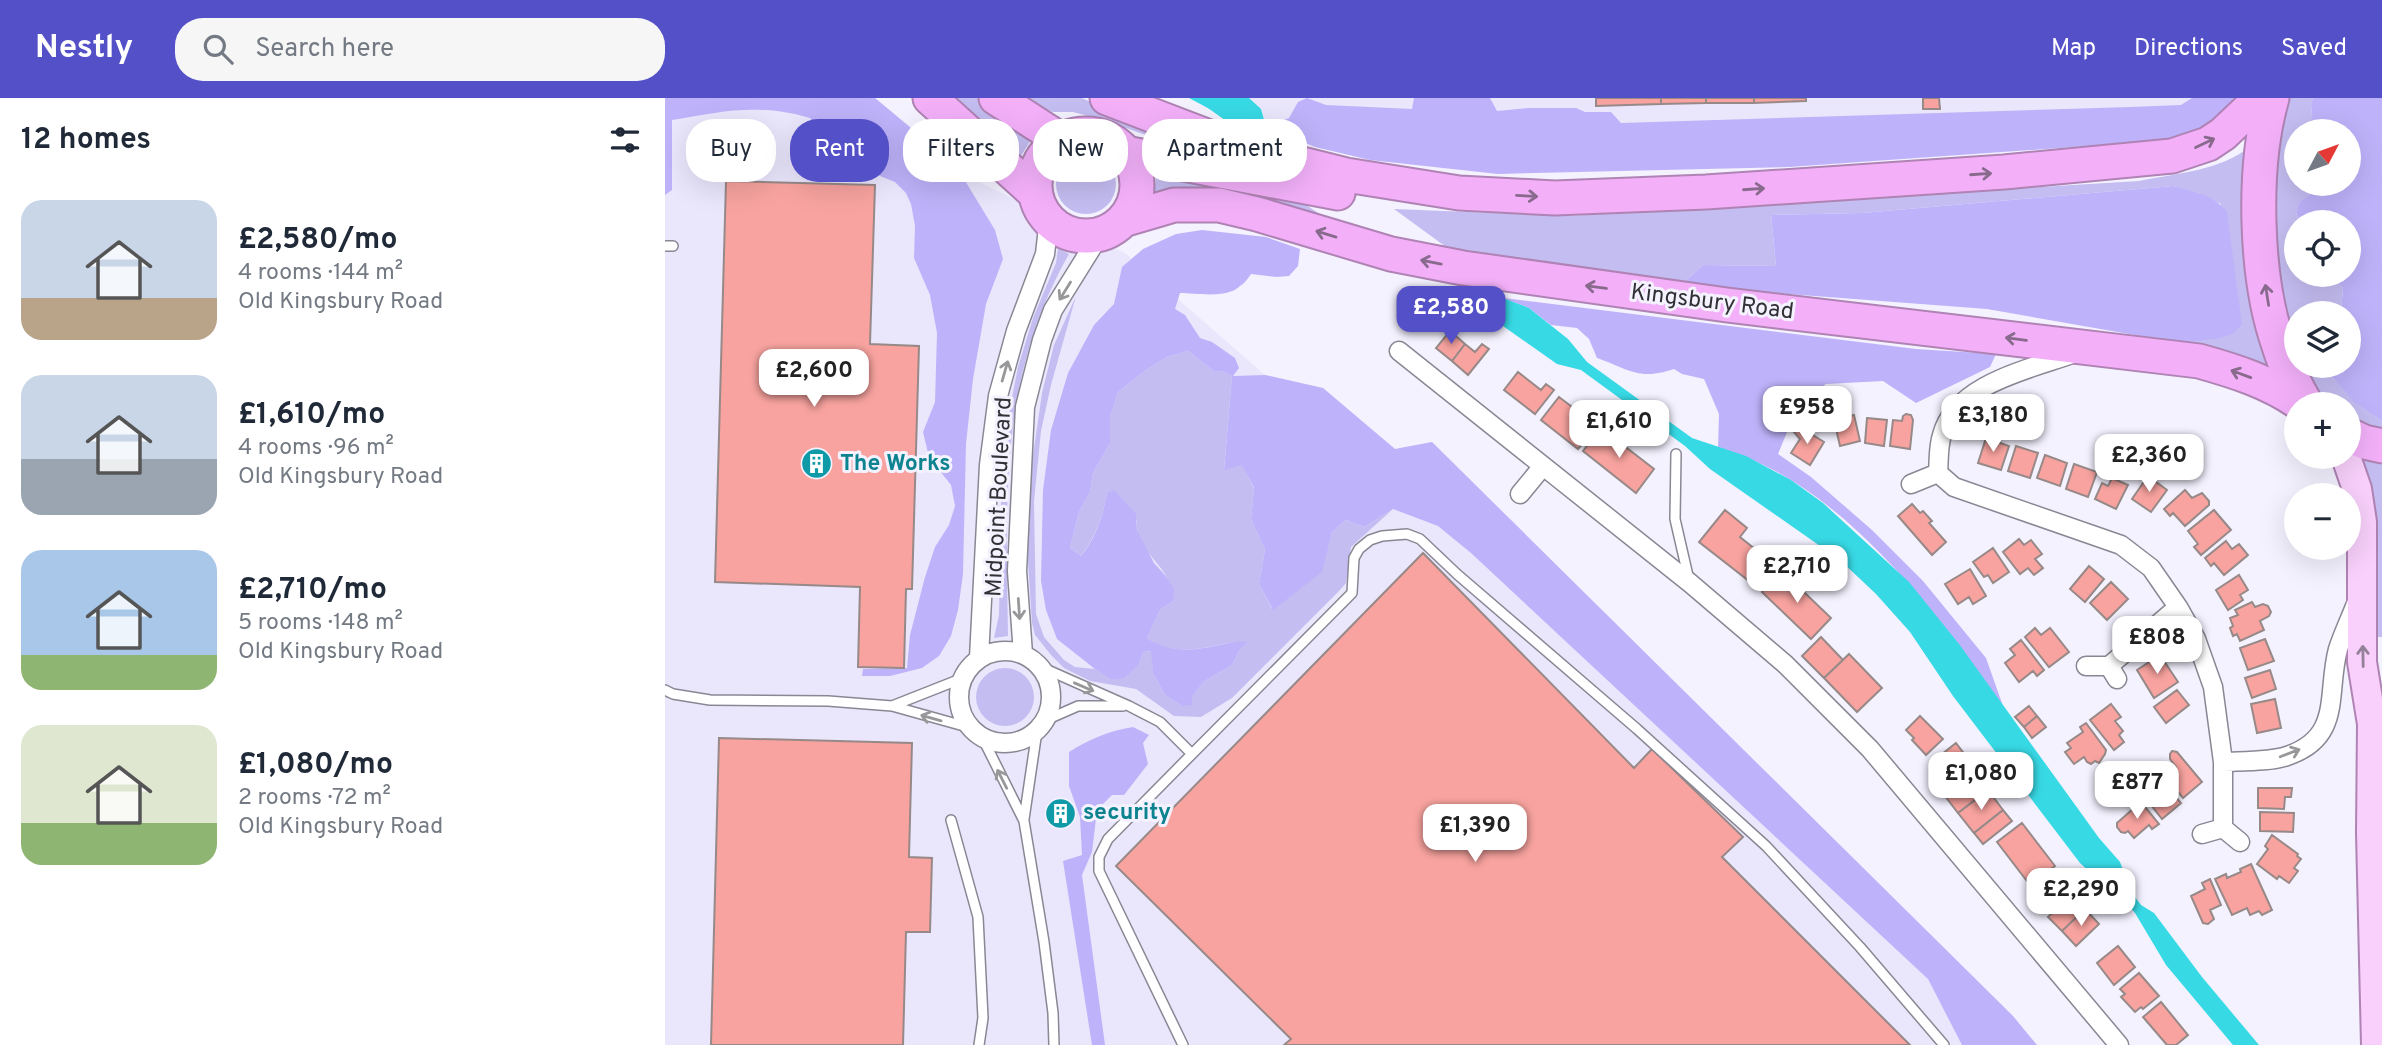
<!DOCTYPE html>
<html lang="en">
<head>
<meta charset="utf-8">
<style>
  :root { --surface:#fff; --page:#f6f6f7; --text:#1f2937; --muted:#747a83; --accent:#5450c7 }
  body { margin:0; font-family:Overpass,sans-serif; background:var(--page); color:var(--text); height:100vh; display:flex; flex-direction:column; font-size:26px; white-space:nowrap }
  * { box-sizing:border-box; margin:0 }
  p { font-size:23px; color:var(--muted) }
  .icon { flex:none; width:38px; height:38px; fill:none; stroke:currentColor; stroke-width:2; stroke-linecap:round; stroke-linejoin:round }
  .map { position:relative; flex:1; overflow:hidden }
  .side { display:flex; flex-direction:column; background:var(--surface); width:665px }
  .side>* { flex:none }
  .top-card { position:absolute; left:21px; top:21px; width:665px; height:63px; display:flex; gap:14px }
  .needle { width:46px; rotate:49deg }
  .controls { position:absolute; left:1619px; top:21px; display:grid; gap:14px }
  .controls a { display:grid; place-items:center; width:77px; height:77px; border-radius:50%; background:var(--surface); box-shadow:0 7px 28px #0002; font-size:35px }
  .price { position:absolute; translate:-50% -60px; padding:0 16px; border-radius:14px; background:#fff; color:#222; font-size:23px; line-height:46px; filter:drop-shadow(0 2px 4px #0008) }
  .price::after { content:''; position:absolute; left:50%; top:42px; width:21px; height:16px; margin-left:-10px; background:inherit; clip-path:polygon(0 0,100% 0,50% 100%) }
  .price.on { background:var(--accent); color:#fff }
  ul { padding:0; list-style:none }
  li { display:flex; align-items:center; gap:21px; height:175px; padding:0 21px }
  li span { display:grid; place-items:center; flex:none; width:196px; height:140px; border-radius:21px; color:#555 }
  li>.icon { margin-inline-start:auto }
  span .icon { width:84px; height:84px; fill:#fffc; stroke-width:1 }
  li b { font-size:30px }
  h2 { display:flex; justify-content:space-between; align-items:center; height:84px; padding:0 21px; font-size:30px }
  .pill { padding:0 24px; border-radius:28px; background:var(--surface); box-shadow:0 7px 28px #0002; font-size:24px; line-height:63px }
  .pill.on { background:var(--accent); color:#fff }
  header { display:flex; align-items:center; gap:42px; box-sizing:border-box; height:98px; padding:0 35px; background:var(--accent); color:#fff }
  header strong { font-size:33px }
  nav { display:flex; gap:38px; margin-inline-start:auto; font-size:24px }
  .search { width:490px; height:63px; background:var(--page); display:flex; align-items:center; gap:18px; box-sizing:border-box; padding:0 24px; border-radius:28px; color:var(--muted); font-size:26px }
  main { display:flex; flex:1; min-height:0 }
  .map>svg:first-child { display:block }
  .industrial { fill:#eae7fd }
  .green { fill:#c4bdf1 }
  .forest { fill:#beb2fa }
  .water { fill:#37d9e5 }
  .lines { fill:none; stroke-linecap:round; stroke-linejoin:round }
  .canal { stroke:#37d9e5; stroke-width:21 }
  .building { fill:#f8a39f; stroke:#978988; stroke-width:2 }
  .lane-casing { stroke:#898793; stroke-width:12 }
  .street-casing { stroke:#898793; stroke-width:21 }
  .primary-casing { stroke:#af83b4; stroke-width:32 }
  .highway-casing { stroke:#af83b4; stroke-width:37 }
  .lane { stroke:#fff; stroke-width:9 }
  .street { stroke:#fff; stroke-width:18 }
  .primary { stroke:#f8d0fb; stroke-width:28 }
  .highway { stroke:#f3b0f9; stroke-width:33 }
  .oneway { stroke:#886a8d }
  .oneway2 { stroke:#98989a }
  .oneway3 { stroke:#948098 }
  .labels { text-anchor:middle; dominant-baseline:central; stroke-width:6; stroke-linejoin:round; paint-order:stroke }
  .street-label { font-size:23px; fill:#313035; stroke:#f4f2ff }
  .culture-label { font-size:23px; font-weight:bold; fill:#0d838f; stroke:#f4f2ff; text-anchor:start }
</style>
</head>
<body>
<header>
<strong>Nestly</strong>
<div class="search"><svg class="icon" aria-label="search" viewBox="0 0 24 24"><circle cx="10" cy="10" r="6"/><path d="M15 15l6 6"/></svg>Search here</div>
<nav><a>Map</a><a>Directions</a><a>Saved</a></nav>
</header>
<main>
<section class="side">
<h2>12 homes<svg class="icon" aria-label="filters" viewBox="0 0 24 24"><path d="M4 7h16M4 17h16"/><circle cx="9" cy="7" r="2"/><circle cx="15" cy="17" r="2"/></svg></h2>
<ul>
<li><span style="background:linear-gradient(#c9d6e8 70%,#b9a48a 0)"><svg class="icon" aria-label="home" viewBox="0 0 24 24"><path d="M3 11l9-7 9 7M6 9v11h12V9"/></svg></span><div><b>£2,580/mo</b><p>4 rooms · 144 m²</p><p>Old Kingsbury Road</p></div></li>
<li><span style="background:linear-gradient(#c9d6e8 60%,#9aa5b1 0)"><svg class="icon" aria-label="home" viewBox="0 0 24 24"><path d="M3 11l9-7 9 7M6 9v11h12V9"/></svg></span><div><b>£1,610/mo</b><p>4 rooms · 96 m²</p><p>Old Kingsbury Road</p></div></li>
<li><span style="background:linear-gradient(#a9c7e8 75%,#8fb573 0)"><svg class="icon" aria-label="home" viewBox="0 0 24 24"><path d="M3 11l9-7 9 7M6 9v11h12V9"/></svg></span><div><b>£2,710/mo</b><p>5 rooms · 148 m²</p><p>Old Kingsbury Road</p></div></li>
<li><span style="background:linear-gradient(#dfe7d0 70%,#8fb573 0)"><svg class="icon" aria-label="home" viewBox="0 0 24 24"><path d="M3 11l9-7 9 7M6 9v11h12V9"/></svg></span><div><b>£1,080/mo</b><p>2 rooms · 72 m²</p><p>Old Kingsbury Road</p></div></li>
</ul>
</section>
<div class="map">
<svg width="1717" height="947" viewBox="0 0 1717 947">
  <rect width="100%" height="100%" fill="#f4f2ff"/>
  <path class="industrial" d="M0 0H210L310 82 460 155 600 277 658 290 730 351 767 344 1348 918 1359 947H0Z
    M584 0H1539L1514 12 789 47 601 29 596 11Z"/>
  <path class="green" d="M284 0H313L342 24 368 39 354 61Z
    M353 0H417L472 25 574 60 519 51 442 23 408 14H388Z
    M1623 0H1648L1646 6 1648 33H1631V86H1652L1653 92 1634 104 1631 114 1634 124H1631V177H1663L1678 190 1676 215H1631V260L1626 251 1609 151 1611 47Z
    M1586 48 1613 277 1515 245 1556 106 1533 95 1508 88 1197 115 1106 117 1111 168 1038 167 1015 188 788 154 729 111 904 118 1474 83C1512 75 1555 73 1586 48Z
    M391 86a30 30 0 1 1 60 0a30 30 0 1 1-60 0Z
    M492 73 629 99 682 134 538 92 489 95Z
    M393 151 404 156C334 279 341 401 343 538L329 540 334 517 336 405 343 320 353 269 368 220 391 165Z
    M411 198 386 287 376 333 369 403 371 516 379 539 399 562 410 569 430 571 448 582 474 566 478 554 487 553 488 575 500 597 517 608 538 584 567 567 574 553 582 545C569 542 561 546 548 548 525 553 501 554 482 540L495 512 508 503C506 494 504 483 500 476 489 459 470 445 472 423L442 395C438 418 430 440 416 458L405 450 414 414 425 394 428 375 445 345V319L453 294 481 272 502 259 523 253 550 274 558 273 567 278 559 371 577 366 589 391 586 421 600 452 594 486 607 511 656 474 667 434 681 422 699 429 728 411 686 449 681 485 674 493 567 600 536 619 509 618 471 591 425 583 399 570 386 557 370 537 367 525 363 464V392L377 295 389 247Z
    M1635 268H1659L1694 307 1717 323V338L1684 321V306H1665L1657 300Z
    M1694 356 1717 365V539H1711V453Z
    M311 599a29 29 0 1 1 58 0a29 29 0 1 1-58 0Z"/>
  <path class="forest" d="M0 0H210L246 30 299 81 330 132 338 161 321 206 308 281 301 346 298 476 293 512 286 538 274 558 257 570 225 578H197L198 571 242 570 245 537 260 479 270 449 284 427 290 408 286 387 264 359 258 334 270 304 272 235 265 197 249 160 250 128 246 106 241 95 230 84 180 64 158 45 145 20C92 5 59 13 7 22V92L0 97Z
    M642 0 661 7 747 11 749 0H825L832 13 863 10H911L920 14H946L956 25 1465 9 1516 7 1527 0H1572L1548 25 1509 42 1124 69 833 76 705 62 650 49 601 29 624 20 633 4Z
    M1648 0H1717V323L1689 304 1659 268H1684V215H1676L1678 190 1663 177H1684V124H1634L1631 114 1634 104 1652 92V86H1684V33H1648L1646 6Z
    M1508 88C1527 93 1550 97 1562 114L1577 227 1567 236 1555 240 1515 245 1322 211 1015 188 1038 167 1111 168 1106 117 1197 115Z
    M537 132 601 139 635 151 633 168 624 178 611 179 586 176C583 180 580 185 575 188 562 201 532 195 515 195L510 211 520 217 535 240 547 244 570 260 574 270 568 278 600 277 658 290 730 351 767 344 1348 918 1372 947H1297L1263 881 806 455 773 428 728 411 699 429 681 422 667 434 657 474 608 512 594 486 600 452 586 421 589 390 577 367 559 372 567 278 558 273 550 274 523 253 502 259 481 272 453 294 445 319V345L428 375 425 394 414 414 405 450 416 458C431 440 438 417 442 395L449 392 471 416 472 432 489 465 500 477 509 491 508 503 495 512 482 540C502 554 526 553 549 548 561 546 570 542 583 544L574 553 567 567 538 584 527 598V607L517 608 500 597 488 575 486 553 478 554 474 566 459 580 447 582 430 571 392 541 381 512 376 483 378 392 386 332 403 275 429 227 449 206 457 169 478 151 511 136Z
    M838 200 1251 251 1331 256 1325 269 1251 305 1218 283 1161 286 1134 305 1113 356 1146 379 1207 432 1258 483 1321 560 1338 608C1270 512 1172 381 1053 350L1054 316 1039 281 1017 276 1009 271C973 283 964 271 932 260L924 241 912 230 886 227 864 210Z
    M468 629 484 637 478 645 483 666 459 697H447L432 712 427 754 417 777 440 947H427L398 763 417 757 415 719 404 688V654C425 641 443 633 468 629Z"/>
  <path class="water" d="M524 0H584L596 11 601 29 556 17Z
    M794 194 838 200 864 210 903 241 922 264 1027 340 1081 358 1126 382 1158 405 1244 484 1294 546 1434 740 1455 764 1467 795 1476 807 1489 815 1537 879 1594 947H1568L1501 867 1470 815 1452 794 1429 778 1415 765 1288 598 1245 534 1211 496 1175 462 1045 371 1020 348 916 272 892 266 801 202Z"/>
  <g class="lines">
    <path class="canal" d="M547 0 589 30"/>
  </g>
  <path class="building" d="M931 0H996V6L931 8Z
    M996 0H1041V5L996 6Z
    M1041 0H1089V5H1041Z
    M1089 0H1141V3L1089 5Z
    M1258 0H1274L1275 11H1258Z
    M61 83 210 87 205 246 254 248 247 491H241L239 570 193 569 195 489 50 484Z
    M785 233 800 246 787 263 771 250Z
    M800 246 810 254 817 246 824 251 803 277 787 263Z
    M853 274 876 292 881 286 889 292 870 316 839 292Z
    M894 299 932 328 913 351 876 322Z
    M1241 316 1246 317 1248 322 1245 351 1225 348 1228 322 1237 323 1238 318Z
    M1189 317 1195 343 1175 348 1169 322Z
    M1202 320 1222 322 1219 348 1200 345Z
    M1131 329H1135L1159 344 1145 367 1126 355 1135 341 1129 334Z
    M936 330 989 371 971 395 918 353Z
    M1321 340 1344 348 1336 372 1313 365Z
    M1351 348 1373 355 1365 380 1343 373Z
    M1380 357 1402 365 1395 388 1372 380Z
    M1409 366 1432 374 1423 399 1401 391Z
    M1483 378 1502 392 1486 414 1467 401Z
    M1447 380 1463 387 1451 411 1430 401 1437 385 1443 388Z
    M1520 392 1527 400 1537 395 1544 403V407L1520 428 1508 415 1505 418 1499 411Z
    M1247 406 1255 415 1258 413 1267 423 1264 425 1281 444 1267 457 1233 418Z
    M1060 412 1082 430 1075 439 1111 468 1093 490 1034 444Z
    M1549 412 1566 432 1536 457 1529 449 1533 446 1523 433Z
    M1354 441 1359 447 1366 442 1377 456 1370 461 1378 470 1369 477 1363 470 1355 476 1338 454Z
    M1561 443 1567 451 1574 446 1583 457 1559 477 1549 465 1546 468 1540 460Z
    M1328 450 1344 474 1328 485 1323 477 1319 479 1308 464Z
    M758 455 969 670 987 651 1078 739 1057 759 1245 947H619L626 941 451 768Z
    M1424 468 1439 481 1420 504 1405 491Z
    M1305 471 1321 498 1308 506 1304 499 1293 506 1280 486Z
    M1117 473 1166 520 1146 541 1097 494Z
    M1574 477 1583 492 1575 497 1578 502 1563 512 1551 492Z
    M1446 484 1463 501 1442 522 1425 505Z
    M1587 504 1590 509 1598 506 1603 508 1606 514 1604 518 1595 523 1599 532 1575 543 1572 536 1568 538 1565 530 1568 528 1565 520 1573 517 1570 512Z
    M1370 530 1376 537 1385 530 1404 554 1384 569 1360 539Z
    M1156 539 1178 562 1159 580 1137 558Z
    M1600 541 1609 563 1583 572 1575 550Z
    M1356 542 1379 572 1372 578 1368 573 1354 584 1340 565 1350 557 1345 551Z
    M1184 556 1217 590 1192 614 1159 580Z
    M1495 557 1513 584 1489 600 1472 572Z
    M1605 572 1611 591 1587 600 1580 580Z
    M1512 592 1524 607 1501 625 1489 609Z
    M1610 601 1616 630 1592 635 1586 606Z
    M1446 606 1456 619 1450 623 1458 633 1454 637 1459 644 1449 652 1425 622Z
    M1364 608 1372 618 1359 629 1350 619Z
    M1255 618 1278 641 1261 657 1247 642 1249 640 1241 632Z
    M1372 618 1381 629 1367 640 1359 629Z
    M1421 625 1441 652 1440 656 1434 665 1430 663 1426 666 1422 664 1419 659 1409 666 1400 654 1406 650 1402 645 1418 634 1415 629Z
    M54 640 247 645 244 759 267 760 265 834H241L238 947H46Z
    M1291 645 1304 662 1311 660 1314 663 1307 671 1323 692 1293 715 1280 698 1292 688 1271 661Z
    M1507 653 1512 654 1537 684 1518 700 1500 678 1511 669 1505 661V656Z
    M1493 681 1497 682 1516 705 1497 721 1479 698 1490 689V684Z
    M1593 690H1627L1626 699H1620L1619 711 1593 710Z
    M1323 692 1338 712 1309 735 1293 715Z
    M1476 704 1494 726 1487 731 1484 727 1469 740 1463 733 1460 735 1456 734 1452 729V725Z
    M402 705 406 722 389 726 385 709Z
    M1338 712 1347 723 1318 746 1309 735Z
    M1595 714 1629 715 1628 734 1595 733Z
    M1357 725 1390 768 1365 787 1332 744Z
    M1607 737 1633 756 1632 758 1636 761 1629 770 1633 773 1624 785 1614 778 1612 781 1592 766 1603 751 1600 748Z
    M1586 766 1607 812 1597 817 1594 813 1585 817 1582 810 1567 817 1550 781 1561 776 1562 780 1576 774 1575 771Z
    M1545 781 1556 807 1545 812 1549 821 1543 826 1538 825 1526 798 1540 791 1537 785Z
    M1406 797 1420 811 1397 833 1383 819Z
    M1420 811 1434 826 1411 848 1397 833Z
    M1453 848 1470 869 1449 887 1432 865Z
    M1474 875 1494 898 1478 911 1476 909 1470 914 1456 899 1460 896 1455 891Z
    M1496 904 1523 937 1511 947H1502L1478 919Z"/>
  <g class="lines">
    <defs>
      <path id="lane" d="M0 148H8
        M1011 356 1010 421 1024 482
        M376 569 464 608 495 624 527 656 443 741 434 759V773L518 947
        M0 592 8 596 45 602 163 603 227 608 306 630
        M227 608 298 580
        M381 622 413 608H458
        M317 639 359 723 379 844 388 915 389 947
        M527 656 687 495 689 460 694 451 705 442 717 438 742 436 755 441 793 477 972 631 1101 748 1195 849 1279 947
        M359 721 372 633
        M286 722 313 819 318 920 314 947"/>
      <path id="street" d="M734 253 1025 485 1120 566 1205 651 1454 947
        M1410 255C1366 271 1291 285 1277 337 1273 349 1274 363 1273 375L1289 389 1456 447 1486 470 1513 509 1531 541 1548 589 1558 664V730
        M1246 386 1273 375
        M855 396 878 368
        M294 599a46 46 0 1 1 92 0a46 46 0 1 1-92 0Z
        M358 556 352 473 360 309 377 242 388 212 436 135
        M314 560 324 367 333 298 351 233 380 156 384 121
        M1421 568H1444L1452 581
        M1444 568 1513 509
        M1558 664C1576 663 1605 664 1622 658 1678 639 1661 596 1673 551 1678 536 1685 521 1691 506
        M1537 736 1558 730 1575 744"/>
      <path id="primary" d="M1681 359 1692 391 1697 424V564L1707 626 1706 735 1711 947"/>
      <path id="highway" d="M265 0 370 95
        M331 0 396 42
        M442 0 544 39 601 57 681 77 794 95 890 100 1041 94 1339 74 1507 58 1543 46 1558 36 1596 0
        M1607 0C1587 70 1590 180 1614 248 1620 269 1631 288 1641 306
        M370 87a51 51 0 1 1 102 0a51 51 0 1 1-102 0Z
        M460 55 673 95
        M458 122 509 107H554L592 116 726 156 798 170 1062 207 1534 263C1570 273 1605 284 1636 306
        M1684 337 1699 344 1717 348"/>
    </defs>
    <use href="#lane" class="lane-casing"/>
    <use href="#street" class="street-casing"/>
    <use href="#primary" class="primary-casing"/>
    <use href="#highway" class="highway-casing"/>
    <use href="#lane" class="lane"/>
    <use href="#street" class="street"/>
    <use href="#primary" class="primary"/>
    <use href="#highway" class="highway"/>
  </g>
  <defs><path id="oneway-shaft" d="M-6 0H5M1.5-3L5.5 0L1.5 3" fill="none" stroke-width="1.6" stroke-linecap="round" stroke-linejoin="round" transform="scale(1.75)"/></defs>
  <g class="oneway">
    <use href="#oneway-shaft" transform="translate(1540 45) rotate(-26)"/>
    <use href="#oneway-shaft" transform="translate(1316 76) rotate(-4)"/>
    <use href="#oneway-shaft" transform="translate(1089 91) rotate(-4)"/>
    <use href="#oneway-shaft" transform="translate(862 98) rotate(3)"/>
    <use href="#oneway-shaft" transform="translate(661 136) rotate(-163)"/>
    <use href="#oneway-shaft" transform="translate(766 164) rotate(-169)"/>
    <use href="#oneway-shaft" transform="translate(931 189) rotate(-172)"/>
    <use href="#oneway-shaft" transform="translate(1602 197) rotate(-99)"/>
    <use href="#oneway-shaft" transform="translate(1351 241) rotate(-173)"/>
    <use href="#oneway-shaft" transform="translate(1576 276) rotate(-160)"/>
  </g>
  <g class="oneway2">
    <use href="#oneway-shaft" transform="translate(400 193) rotate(122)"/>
    <use href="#oneway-shaft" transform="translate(340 273) rotate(-74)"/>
    <use href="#oneway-shaft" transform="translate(354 511) rotate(86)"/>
    <use href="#oneway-shaft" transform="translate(419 589) rotate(23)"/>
    <use href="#oneway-shaft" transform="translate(266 620) rotate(-164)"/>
    <use href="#oneway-shaft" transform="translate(1625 655) rotate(-21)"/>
    <use href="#oneway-shaft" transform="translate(337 681) rotate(-117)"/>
  </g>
  <use class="oneway3" href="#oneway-shaft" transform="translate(1698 558) rotate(-91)"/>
  <defs>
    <symbol id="building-disc" viewBox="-11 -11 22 22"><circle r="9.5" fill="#0f9aa8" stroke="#f4f2ff"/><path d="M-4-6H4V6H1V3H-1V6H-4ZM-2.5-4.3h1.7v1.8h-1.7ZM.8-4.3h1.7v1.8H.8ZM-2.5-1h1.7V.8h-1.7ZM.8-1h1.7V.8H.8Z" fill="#fff"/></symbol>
  </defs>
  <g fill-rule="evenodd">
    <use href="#building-disc" x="134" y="348" width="35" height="35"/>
    <use href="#building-disc" x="378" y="698" width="35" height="35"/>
  </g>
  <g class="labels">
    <g class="street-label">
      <text transform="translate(1047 205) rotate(7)">Kingsbury Road</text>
      <text transform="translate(335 399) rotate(-87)">Midpoint Boulevard</text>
    </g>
    <g class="culture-label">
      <text x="175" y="366">The Works</text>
      <text x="418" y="715">security</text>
    </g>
  </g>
</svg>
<div class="controls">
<a><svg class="needle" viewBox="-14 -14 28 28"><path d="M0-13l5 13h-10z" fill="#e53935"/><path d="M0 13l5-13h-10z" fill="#747a83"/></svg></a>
<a><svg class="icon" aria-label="locate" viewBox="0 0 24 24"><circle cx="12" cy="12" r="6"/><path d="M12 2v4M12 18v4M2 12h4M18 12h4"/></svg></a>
<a><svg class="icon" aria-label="layers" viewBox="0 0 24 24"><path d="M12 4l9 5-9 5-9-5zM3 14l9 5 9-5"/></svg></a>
<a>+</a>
<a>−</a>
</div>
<b class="price on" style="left:786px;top:248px">£2,580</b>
<b class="price" style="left:149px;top:311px">£2,600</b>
<b class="price" style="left:1142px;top:348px">£958</b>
<b class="price" style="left:1328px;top:356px">£3,180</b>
<b class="price" style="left:954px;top:362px">£1,610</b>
<b class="price" style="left:1484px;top:396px">£2,360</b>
<b class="price" style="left:1132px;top:507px">£2,710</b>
<b class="price" style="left:1492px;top:578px">£808</b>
<b class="price" style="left:1316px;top:714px">£1,080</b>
<b class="price" style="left:1472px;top:723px">£877</b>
<b class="price" style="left:810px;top:766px">£1,390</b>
<b class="price" style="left:1416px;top:830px">£2,290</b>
<div class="top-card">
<a class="pill">Buy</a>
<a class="pill on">Rent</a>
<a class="pill">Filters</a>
<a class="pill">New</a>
<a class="pill">Apartment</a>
</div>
</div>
</main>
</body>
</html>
